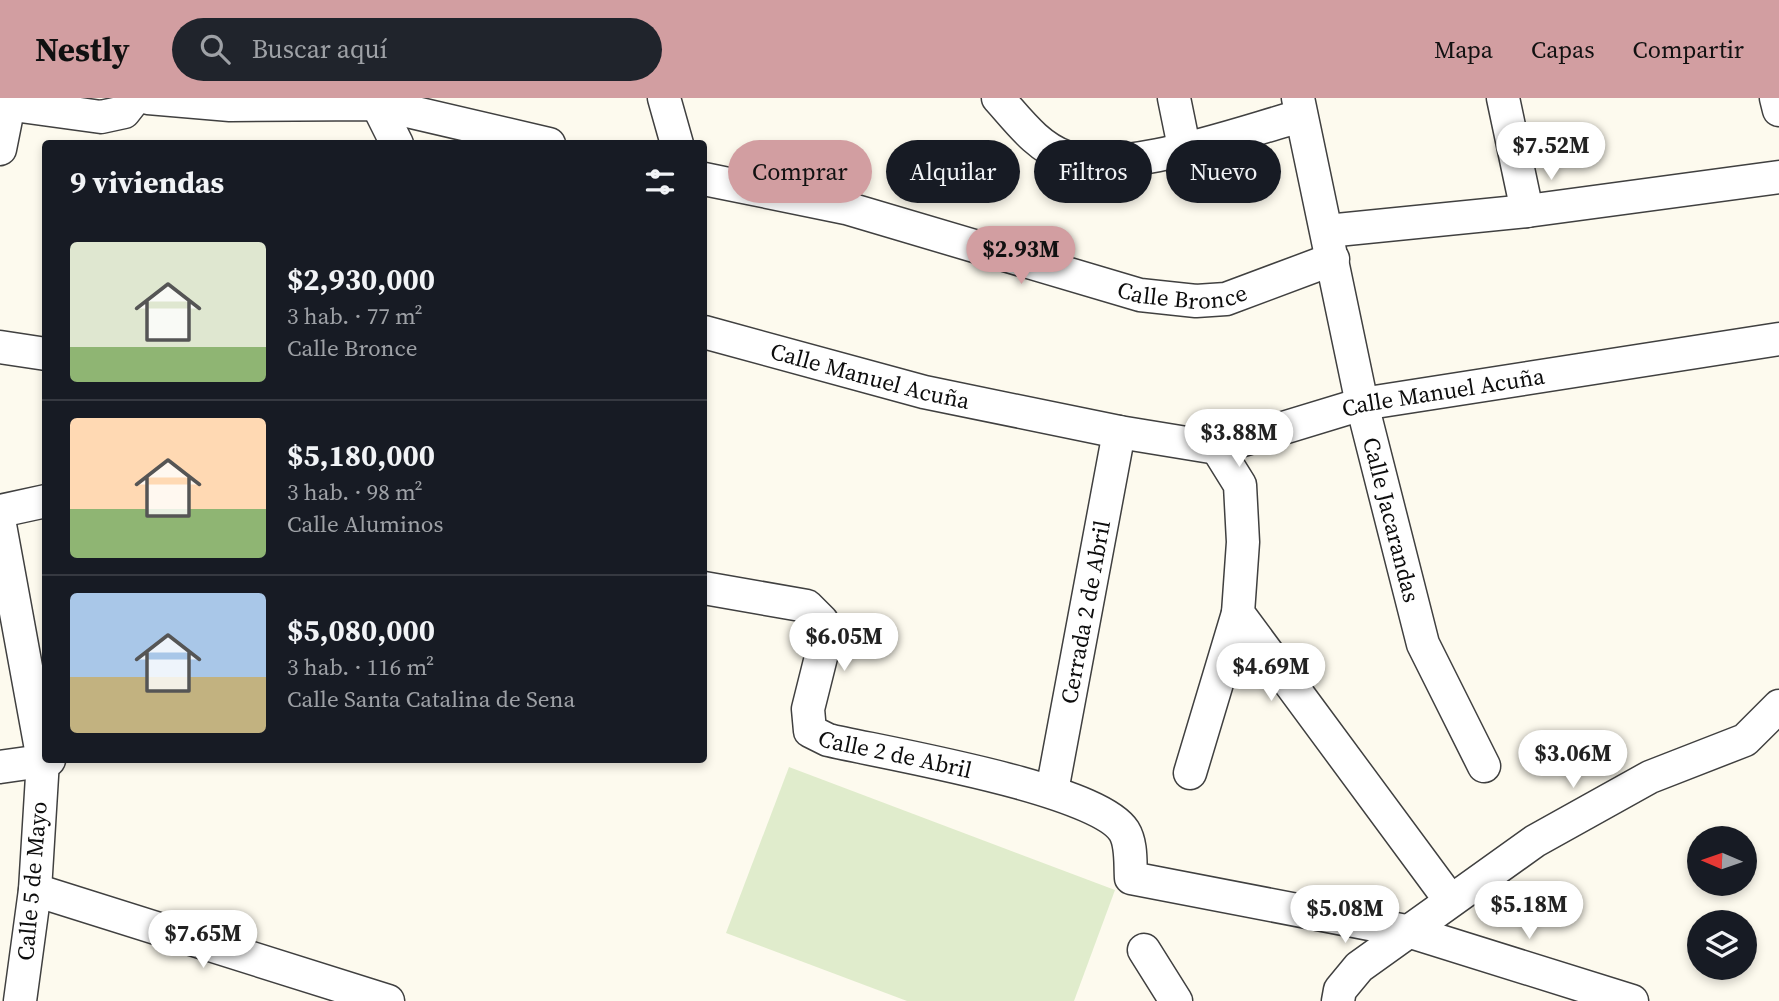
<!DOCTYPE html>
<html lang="es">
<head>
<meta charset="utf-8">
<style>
  :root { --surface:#171b24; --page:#20242c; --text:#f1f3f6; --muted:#9ea1a6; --line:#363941; --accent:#d29ea1 }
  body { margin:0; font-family:"Source Serif 4",serif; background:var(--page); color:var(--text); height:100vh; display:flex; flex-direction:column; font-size:26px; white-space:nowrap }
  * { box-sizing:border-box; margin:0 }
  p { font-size:23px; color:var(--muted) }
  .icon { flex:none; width:38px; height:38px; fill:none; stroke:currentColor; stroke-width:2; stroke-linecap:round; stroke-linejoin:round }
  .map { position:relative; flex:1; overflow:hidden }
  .details { position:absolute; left:42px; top:42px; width:665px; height:623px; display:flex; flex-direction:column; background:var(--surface); border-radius:7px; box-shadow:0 4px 10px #0003 }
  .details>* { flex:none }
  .hud { position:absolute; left:728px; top:42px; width:665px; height:63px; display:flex; gap:14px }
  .needle { width:46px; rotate:272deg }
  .tools { position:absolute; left:1687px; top:728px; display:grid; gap:14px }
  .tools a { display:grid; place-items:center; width:70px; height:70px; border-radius:50%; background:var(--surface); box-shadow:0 4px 10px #0003; font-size:35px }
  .price { position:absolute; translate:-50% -60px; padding:0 16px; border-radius:24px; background:#fff; color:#222; font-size:23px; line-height:46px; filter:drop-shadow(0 2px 4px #0008) }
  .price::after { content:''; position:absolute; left:50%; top:42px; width:21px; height:16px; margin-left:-10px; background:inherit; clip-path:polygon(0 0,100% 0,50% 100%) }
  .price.current { background:var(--accent); color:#111 }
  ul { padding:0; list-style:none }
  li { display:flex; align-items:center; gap:21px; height:175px; padding:0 28px }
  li+li { border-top:2px solid var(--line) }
  li span { display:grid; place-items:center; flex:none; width:196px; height:140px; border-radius:7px; color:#555 }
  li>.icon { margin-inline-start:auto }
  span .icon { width:84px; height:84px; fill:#fffc; stroke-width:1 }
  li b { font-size:30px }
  h2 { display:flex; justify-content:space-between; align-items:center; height:84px; padding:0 28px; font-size:30px }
  .chip { padding:0 24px; border-radius:32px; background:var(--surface); box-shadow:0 4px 10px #0003; font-size:24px; line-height:63px }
  .chip.current { background:var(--accent); color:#111 }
  header { display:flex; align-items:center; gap:42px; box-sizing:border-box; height:98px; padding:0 35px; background:var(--accent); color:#111 }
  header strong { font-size:33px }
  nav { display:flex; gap:38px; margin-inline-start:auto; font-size:24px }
  .search { width:490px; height:63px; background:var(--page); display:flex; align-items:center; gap:18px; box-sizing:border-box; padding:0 24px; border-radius:38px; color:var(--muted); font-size:26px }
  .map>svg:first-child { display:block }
  .pitch { fill:#e0eccc }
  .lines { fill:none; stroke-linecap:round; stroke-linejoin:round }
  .minor-casing { stroke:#404040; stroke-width:35 }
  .minor { stroke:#fff; stroke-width:32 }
  .labels { text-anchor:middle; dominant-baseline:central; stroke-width:7; stroke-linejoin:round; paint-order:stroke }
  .street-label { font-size:23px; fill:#0d0d0d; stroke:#fff }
</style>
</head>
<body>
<header>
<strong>Nestly</strong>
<div class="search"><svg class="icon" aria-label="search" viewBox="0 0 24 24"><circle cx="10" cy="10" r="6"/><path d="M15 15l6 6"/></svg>Buscar aquí</div>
<nav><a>Mapa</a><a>Capas</a><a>Compartir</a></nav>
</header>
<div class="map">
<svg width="1779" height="903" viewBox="0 0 1779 903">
  <rect width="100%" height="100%" fill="#fdfaee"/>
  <path class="pitch" d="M789 669 1115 792 1074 903H907L726 835Z"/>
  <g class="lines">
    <defs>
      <g id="minor">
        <path d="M148 0 230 7 377 6 549 46"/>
        <path d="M664 0 677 46"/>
        <path d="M998 0C1018 22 1037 49 1066 59 1124 78 1241 34 1301 18"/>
        <path d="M1174 0 1184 49"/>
        <path id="s1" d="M1298 0 1362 306 1423 546 1484 668"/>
        <path d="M1503 0 1527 113"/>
        <path d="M1776 0 1779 12"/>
        <path d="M0 5 101 19 124 14 135 0"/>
        <path d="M377 6 397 46"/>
        <path d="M0 51 9 6"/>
        <path id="s2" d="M704 81 846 110 1140 197 1196 203 1226 201 1333 161"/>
        <path d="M1327 133 1527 113 1779 79"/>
        <path id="s3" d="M704 234 924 294 1119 334 1217 350 1362 306 1779 241"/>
        <path d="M0 249 46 256"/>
        <path d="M1217 350 1240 387 1243 444 1238 515 1450 802"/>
        <path d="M0 413 46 403"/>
        <path d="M0 427 43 662 35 792 20 903"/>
        <path id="s4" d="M704 490 807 508 822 523 825 543 808 611 810 633 828 642C884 655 1097 690 1124 733 1132 746 1130 765 1131 780L1411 834 1632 903"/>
        <path d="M0 669 49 662"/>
        <path d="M1190 675 1238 515"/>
        <path id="s5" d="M1052 693 1119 334"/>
        <path d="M35 792 388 903"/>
        <path d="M1144 852 1176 903"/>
        <path d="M1338 903 1340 892 1359 869 1535 743 1650 679 1745 642 1779 608"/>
      </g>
    </defs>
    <use href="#minor" class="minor-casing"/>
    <use href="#minor" class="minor"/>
  </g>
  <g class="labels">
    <g class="street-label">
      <text stroke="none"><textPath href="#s2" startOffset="494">Calle Bronce</textPath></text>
      <text stroke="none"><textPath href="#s3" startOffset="172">Calle Manuel Acuña</textPath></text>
      <text stroke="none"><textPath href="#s3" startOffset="760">Calle Manuel Acuña</textPath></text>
      <text stroke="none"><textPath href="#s1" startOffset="432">Calle Jacarandas</textPath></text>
      <text stroke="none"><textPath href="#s5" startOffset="182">Cerrada 2 de Abril</textPath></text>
      <text stroke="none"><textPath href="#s4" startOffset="327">Calle 2 de Abril</textPath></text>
      <text transform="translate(32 783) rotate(-85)">Calle 5 de Mayo</text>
    </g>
  </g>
</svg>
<div class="tools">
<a><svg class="needle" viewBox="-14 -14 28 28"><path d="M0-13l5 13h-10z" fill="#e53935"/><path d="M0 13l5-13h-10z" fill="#9ea1a6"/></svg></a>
<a><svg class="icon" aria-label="layers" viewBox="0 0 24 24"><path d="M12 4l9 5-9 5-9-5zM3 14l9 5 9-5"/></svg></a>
</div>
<b class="price" style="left:1551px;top:84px">$7.52M</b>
<b class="price current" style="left:1021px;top:188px">$2.93M</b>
<b class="price" style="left:1239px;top:371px">$3.88M</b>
<b class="price" style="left:844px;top:575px">$6.05M</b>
<b class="price" style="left:1271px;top:605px">$4.69M</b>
<b class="price" style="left:1573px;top:692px">$3.06M</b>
<b class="price" style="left:1529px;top:843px">$5.18M</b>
<b class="price" style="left:1345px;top:847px">$5.08M</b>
<b class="price" style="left:203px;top:872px">$7.65M</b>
<div class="hud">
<a class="chip current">Comprar</a>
<a class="chip">Alquilar</a>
<a class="chip">Filtros</a>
<a class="chip">Nuevo</a>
</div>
<section class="details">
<h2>9 viviendas<svg class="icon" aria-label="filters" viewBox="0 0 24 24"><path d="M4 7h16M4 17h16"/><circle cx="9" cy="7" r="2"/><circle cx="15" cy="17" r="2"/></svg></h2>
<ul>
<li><span style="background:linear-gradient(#dfe7d0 75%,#8fb573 0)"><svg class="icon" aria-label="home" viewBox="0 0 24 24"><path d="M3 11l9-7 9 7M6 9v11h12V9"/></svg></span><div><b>$2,930,000</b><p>3 hab. · 77 m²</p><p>Calle Bronce</p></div></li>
<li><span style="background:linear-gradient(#ffd9b3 65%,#8fb573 0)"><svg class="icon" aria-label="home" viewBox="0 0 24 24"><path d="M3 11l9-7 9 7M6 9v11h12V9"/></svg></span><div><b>$5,180,000</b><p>3 hab. · 98 m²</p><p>Calle Aluminos</p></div></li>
<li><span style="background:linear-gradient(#a9c7e8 60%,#c2b280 0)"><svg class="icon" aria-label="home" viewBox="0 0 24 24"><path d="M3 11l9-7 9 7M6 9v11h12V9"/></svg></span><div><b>$5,080,000</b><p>3 hab. · 116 m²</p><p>Calle Santa Catalina de Sena</p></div></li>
</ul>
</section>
</div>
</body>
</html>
